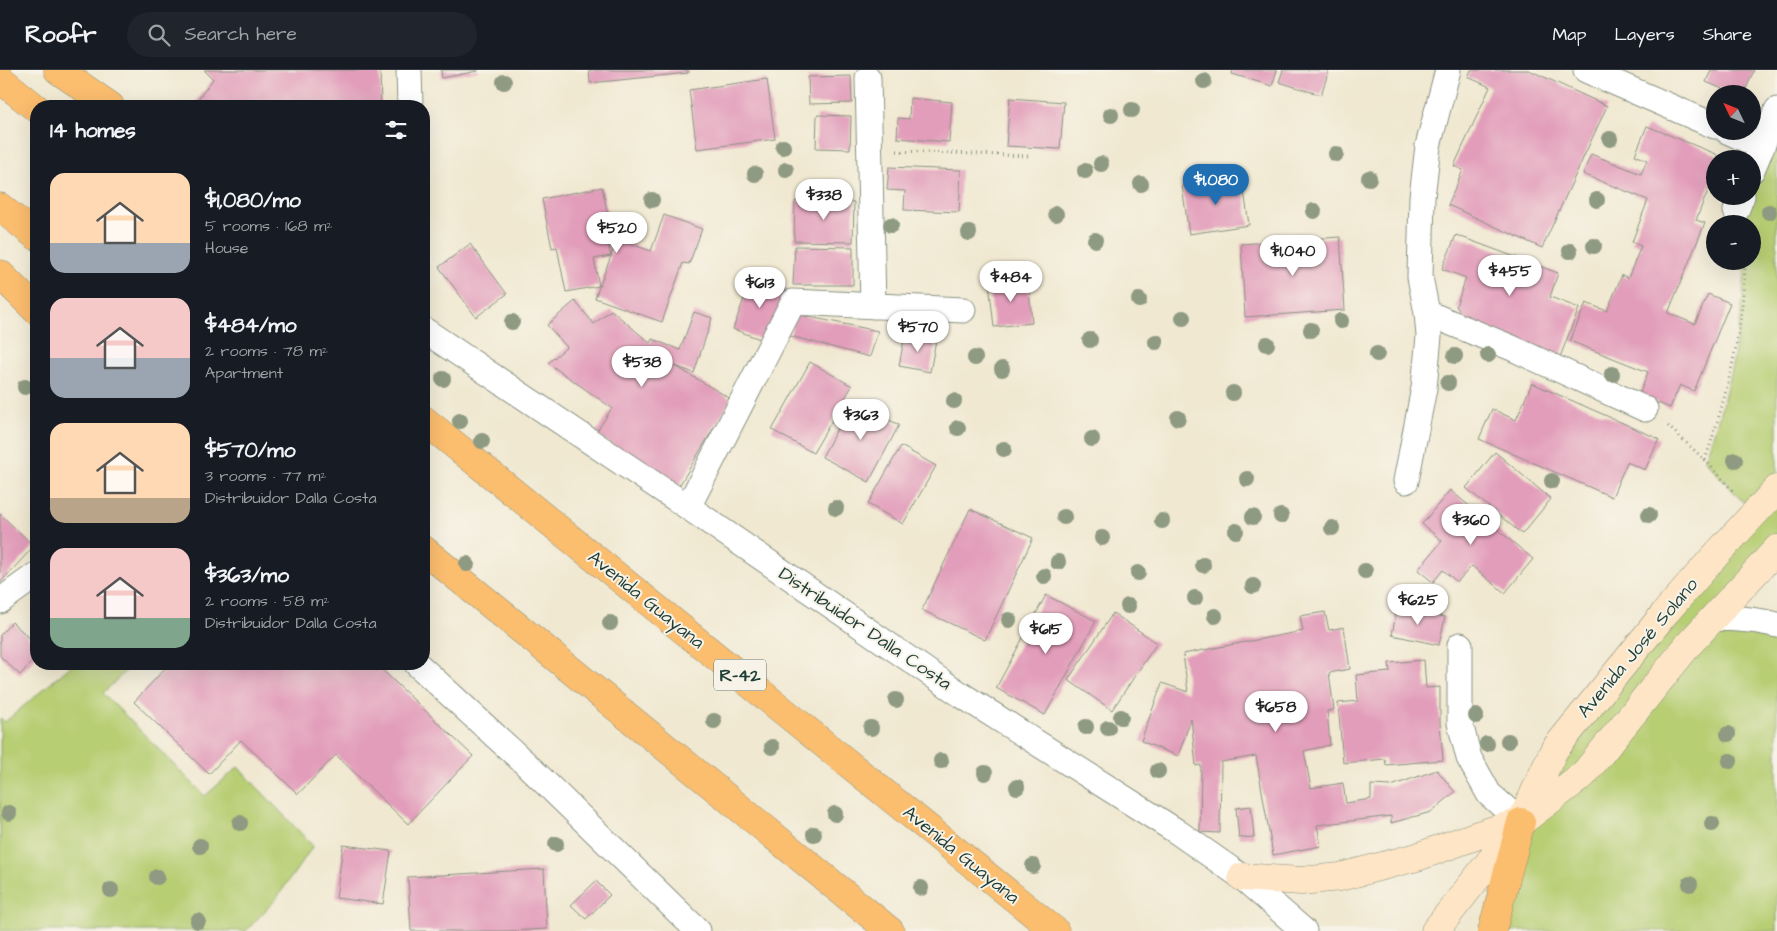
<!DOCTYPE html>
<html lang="en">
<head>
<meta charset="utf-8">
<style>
  :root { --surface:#171b24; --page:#20242c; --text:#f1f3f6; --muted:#9ea1a6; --line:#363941; --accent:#1f6fb2 }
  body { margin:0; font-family:"Architects Daughter",sans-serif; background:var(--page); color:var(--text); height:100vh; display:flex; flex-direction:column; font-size:19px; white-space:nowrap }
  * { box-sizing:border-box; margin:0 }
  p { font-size:16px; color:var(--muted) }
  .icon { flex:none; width:28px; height:28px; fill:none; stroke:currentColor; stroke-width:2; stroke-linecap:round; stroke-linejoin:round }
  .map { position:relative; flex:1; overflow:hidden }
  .side { position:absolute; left:30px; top:30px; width:400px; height:570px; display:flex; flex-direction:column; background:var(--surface); border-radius:20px; box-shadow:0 5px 20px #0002 }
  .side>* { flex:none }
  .needle { width:32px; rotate:313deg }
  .controls { position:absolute; left:1706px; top:15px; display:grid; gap:10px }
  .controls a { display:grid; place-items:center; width:55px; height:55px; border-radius:50%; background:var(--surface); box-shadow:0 5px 20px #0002; font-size:25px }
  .price { position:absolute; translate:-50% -42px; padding:0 11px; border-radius:18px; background:#fff; color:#222; font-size:16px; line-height:32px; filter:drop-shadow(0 1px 2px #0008) }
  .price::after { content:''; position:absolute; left:50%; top:30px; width:15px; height:11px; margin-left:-8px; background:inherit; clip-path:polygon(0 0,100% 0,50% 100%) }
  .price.active { background:var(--accent); color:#fff }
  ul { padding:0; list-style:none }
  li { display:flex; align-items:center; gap:15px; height:125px; padding:0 20px }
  li span { display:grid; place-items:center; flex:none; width:140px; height:100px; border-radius:15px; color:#555 }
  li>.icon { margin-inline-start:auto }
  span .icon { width:60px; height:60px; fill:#fffc; stroke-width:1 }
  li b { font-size:21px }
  h2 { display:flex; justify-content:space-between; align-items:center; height:60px; padding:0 20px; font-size:21px }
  header { display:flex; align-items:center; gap:30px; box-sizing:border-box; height:70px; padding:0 25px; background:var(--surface); border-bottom:1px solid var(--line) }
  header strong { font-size:24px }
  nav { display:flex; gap:28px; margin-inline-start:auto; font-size:18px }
  .search { width:350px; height:45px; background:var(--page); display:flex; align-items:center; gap:12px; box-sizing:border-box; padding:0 18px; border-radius:28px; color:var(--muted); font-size:19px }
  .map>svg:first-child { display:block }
  .green { fill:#b7ce73; stroke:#6b8654 }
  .building { fill:#e29dba }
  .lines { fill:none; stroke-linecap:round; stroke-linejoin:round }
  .street-casing { stroke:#889282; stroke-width:27 }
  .secondary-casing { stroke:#889282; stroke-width:29 }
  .primary-casing { stroke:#889282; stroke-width:29 }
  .path { stroke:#889282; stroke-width:3; stroke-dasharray:1 4; stroke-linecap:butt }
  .street { stroke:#fff; stroke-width:25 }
  .secondary { stroke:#fde5c5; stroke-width:28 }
  .primary { stroke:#fbbd6e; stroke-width:28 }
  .tree { fill:#8e9a81 }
  .labels { text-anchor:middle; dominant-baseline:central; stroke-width:4; stroke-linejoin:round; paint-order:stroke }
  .shield { fill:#f7f3e8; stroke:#60746a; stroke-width:1 }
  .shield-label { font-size:18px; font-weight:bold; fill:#1f3d34 }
  .street-label { font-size:19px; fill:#1f3d34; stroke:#f7f3e8 }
</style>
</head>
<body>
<header>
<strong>Roofr</strong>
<div class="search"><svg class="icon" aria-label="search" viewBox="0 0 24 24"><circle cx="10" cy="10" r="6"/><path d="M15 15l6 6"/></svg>Search here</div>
<nav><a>Map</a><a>Layers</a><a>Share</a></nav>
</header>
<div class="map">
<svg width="1777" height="861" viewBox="0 0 1777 861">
  <rect width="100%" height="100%" fill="#f7f3e8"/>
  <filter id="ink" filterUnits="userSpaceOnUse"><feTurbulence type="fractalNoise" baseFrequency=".02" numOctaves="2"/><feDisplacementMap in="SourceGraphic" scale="10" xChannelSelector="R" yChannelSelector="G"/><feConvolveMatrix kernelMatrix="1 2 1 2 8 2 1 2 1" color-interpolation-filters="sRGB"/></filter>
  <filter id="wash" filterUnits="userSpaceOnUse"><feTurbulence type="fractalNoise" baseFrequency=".0096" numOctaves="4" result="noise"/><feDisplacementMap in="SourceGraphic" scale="20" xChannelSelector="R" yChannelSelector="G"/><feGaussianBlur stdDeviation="1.12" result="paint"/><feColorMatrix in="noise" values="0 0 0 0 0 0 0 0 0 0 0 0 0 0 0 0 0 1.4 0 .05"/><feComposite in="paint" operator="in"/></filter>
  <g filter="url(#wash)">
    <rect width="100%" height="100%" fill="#f0e8d0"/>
    <path class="green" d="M1762 77 1777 81V479L1723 537 1777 555V861H1492L1554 680 1753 443 1705 390C1723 337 1738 282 1743 226 1743 214 1746 202 1744 191H1752V154H1738L1736 141 1752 126 1753 100Z
      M73 594H133L103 623 205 726 238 697 313 776 276 829 246 861H0V648L5 652Z"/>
    <g id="blocks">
      <path class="building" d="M204 0H380L381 36H193L213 9Z
        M441 0H478V1L442 8Z
        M589 0H688V3L590 13Z
        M1233 0H1277L1272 16 1232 4Z
        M1283 0H1329L1321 25 1279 12Z
        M1471 0H1529L1607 36 1542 178 1448 135 1463 100 1454 96 1490 17 1468 7Z
        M1711 0H1754L1744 24H1735L1706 12Z
        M851 6 852 33 809 34 808 7Z
        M767 9 775 69 697 79 689 20Z
        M910 28 952 32 949 72 897 68 898 48 909 49Z
        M1010 28 1064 32 1060 79 1006 76Z
        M817 45 851 46 850 79 816 78Z
        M1647 56 1716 84 1719 89H1715V103L1696 150 1705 153 1668 243 1695 254 1708 224 1730 233 1694 321 1680 315 1670 338 1639 325 1648 302 1570 271 1586 233 1607 241 1622 205 1628 208 1641 176 1632 172 1648 130 1583 104 1591 84 1641 104 1647 90 1635 85Z
        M889 97 961 100 959 142 904 140 905 121 887 120Z
        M1242 107 1249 155 1189 164 1182 116Z
        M602 117 609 150 603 152 611 186 617 169 651 181 664 145 702 159 689 194 683 193 662 252 595 228 611 186 594 189 599 216 566 222 557 177 552 178 542 129Z
        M795 131 854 132 853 172 794 171Z
        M1456 165 1558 203 1550 227 1579 238 1560 287 1467 252 1456 236 1466 208 1442 199Z
        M1340 167 1345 240 1245 247 1241 174Z
        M470 174 507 224 476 247 439 197Z
        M795 176 853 177V215H793Z
        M752 207 786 219 768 272 733 259Z
        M1028 208 1032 253 994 257 989 213Z
        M575 231 594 254 611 240 650 273 652 269 680 280 694 242 712 248 694 303 675 296 731 329 679 416 595 364 612 338 548 293 567 277 547 255Z
        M795 244 878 261 870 287 790 266Z
        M905 264 936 270 930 302 899 296Z
        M810 292 852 316 813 383 772 360Z
        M1532 313 1659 369 1645 400 1627 392 1612 427 1479 369 1492 339 1516 350Z
        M852 331 899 355 869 412 822 387Z
        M901 376 936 396 903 454 868 434Z
        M1495 382 1551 429 1522 464 1466 418Z
        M1450 420 1533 489 1505 523 1472 496 1457 512 1443 500 1433 512 1418 500 1442 471 1422 454Z
        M970 439 1033 468 985 570 922 540Z
        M0 444 34 476 0 513Z
        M1046 525 1096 551 1045 645 996 618Z
        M1397 538 1445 547 1439 575 1392 565Z
        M1325 542 1329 560 1344 557 1350 599 1329 603 1334 640 1327 641 1330 675 1304 681 1311 718 1343 713 1346 733 1371 729V715L1391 716 1437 700 1455 722 1431 742 1391 753V746L1317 755 1321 776 1273 785 1256 686 1221 692 1220 763 1200 762 1201 695 1196 696 1191 649 1178 686 1141 671 1162 613 1188 622 1183 584 1303 561 1300 546Z
        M1113 543 1157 573 1112 640 1068 610Z
        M12 552 36 574V587L20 605 0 586V565Z
        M1424 590 1426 618 1440 617V653L1443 690 1386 695 1385 689 1343 693 1338 633 1358 631 1356 605 1390 602 1389 593Z
        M169 594H376L473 686 408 754 336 685 298 724 241 670 209 704 134 632Z
        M1251 736 1254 767 1239 768 1236 738Z
        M343 775 391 781 383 834 336 828Z
        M544 799 547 859 509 861H411L408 807Z
        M596 811 610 825 586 849 571 835Z"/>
    </g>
  </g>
  <g filter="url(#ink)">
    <use href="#blocks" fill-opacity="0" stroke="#889282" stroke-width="1"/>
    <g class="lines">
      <defs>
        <path id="street" d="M409 0 410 36
          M1586 0 1715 56
          M868 8 873 236
          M1727 61 1762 77
          M1752 100 1777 40
          M1736 141 1742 126
          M1427 243 1512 278 1645 339
          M424 260 688 437 960 624 1176 761 1242 807 1304 861
          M1406 411 1424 318 1429 266 1427 243 1420 207 1422 127 1428 76 1448 0
          M688 437 793 232 963 240
          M0 531 36 505
          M1712 548C1735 548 1755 549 1777 555
          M1460 575V653L1469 688 1489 724 1521 752
          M417 594 527 695 698 861"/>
        <path id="secondary" d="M1242 807 1301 811 1340 807 1417 787 1478 765 1521 752 1584 704 1689 574 1777 479
          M1435 861 1521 752 1554 680 1665 543 1715 486 1777 419"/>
        <path id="primary" d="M58 0 110 36
          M0 9 36 38
          M0 137 36 166
          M0 204 36 240
          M424 350 1055 861
          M424 480 890 861
          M1492 861 1521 752"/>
      </defs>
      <use href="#street" class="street-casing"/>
      <use href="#secondary" class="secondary-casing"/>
      <use href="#primary" class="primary-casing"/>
      <path class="path" d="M897 81 1028 86
        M1668 356 1705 390 1734 422
        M1705 390C1723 337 1738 282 1743 226 1743 214 1746 202 1744 191"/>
      <use href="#street" class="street"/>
      <use href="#secondary" class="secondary"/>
      <use href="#primary" class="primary"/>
    </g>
    <g class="tree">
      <circle cx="1204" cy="11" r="8"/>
      <circle cx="504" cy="12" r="8"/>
      <circle cx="1132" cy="40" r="8"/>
      <circle cx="1111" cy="45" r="8"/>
      <circle cx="1610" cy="69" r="8"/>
      <circle cx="783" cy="77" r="8"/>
      <circle cx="1336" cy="84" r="8"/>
      <circle cx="1101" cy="94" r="8"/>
      <circle cx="786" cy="100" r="8"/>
      <circle cx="1085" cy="101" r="8"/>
      <circle cx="755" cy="104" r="8"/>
      <circle cx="1369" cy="108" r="8"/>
      <circle cx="1141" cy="114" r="8"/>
      <circle cx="652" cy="130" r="8"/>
      <circle cx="1597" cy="130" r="8"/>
      <circle cx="1314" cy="141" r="8"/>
      <circle cx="1769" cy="142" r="8"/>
      <circle cx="1056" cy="144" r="8"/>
      <circle cx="891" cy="155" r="8"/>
      <circle cx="969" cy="163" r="8"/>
      <circle cx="1095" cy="170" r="8"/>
      <circle cx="1594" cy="176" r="8"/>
      <circle cx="1570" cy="181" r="8"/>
      <circle cx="1139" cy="230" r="8"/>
      <circle cx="1183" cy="248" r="8"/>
      <circle cx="1341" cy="251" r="8"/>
      <circle cx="512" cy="252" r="8"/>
      <circle cx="1311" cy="260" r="8"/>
      <circle cx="1090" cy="270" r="8"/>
      <circle cx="1156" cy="272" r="8"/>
      <circle cx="1267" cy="274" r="8"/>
      <circle cx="1377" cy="284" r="8"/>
      <circle cx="1488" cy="285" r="8"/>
      <circle cx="1455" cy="286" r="8"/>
      <circle cx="975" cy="288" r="8"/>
      <circle cx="1002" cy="299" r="8"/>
      <circle cx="1612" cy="304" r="8"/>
      <circle cx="443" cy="309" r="8"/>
      <circle cx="1448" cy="313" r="8"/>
      <circle cx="25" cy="317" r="8"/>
      <circle cx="1233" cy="323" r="8"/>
      <circle cx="954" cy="331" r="8"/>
      <circle cx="1178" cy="348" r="8"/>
      <circle cx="460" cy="351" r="8"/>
      <circle cx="958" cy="358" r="8"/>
      <circle cx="1092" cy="369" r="8"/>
      <circle cx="482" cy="371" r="8"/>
      <circle cx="1004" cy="379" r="8"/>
      <circle cx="1735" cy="390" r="8"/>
      <circle cx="1247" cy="409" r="8"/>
      <circle cx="1552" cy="411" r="8"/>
      <circle cx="836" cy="438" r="8"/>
      <circle cx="1649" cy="445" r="8"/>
      <circle cx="1281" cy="446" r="8"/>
      <circle cx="1064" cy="447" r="8"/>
      <circle cx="1253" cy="447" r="8"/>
      <circle cx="1162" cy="451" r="8"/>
      <circle cx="1332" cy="458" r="8"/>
      <circle cx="1236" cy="461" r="8"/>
      <circle cx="1102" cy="468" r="8"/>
      <circle cx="1058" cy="492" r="8"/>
      <circle cx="467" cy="494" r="8"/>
      <circle cx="1203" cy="495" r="8"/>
      <circle cx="1365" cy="501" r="8"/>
      <circle cx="1138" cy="503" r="8"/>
      <circle cx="1044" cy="506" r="8"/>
      <circle cx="1253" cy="516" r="8"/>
      <circle cx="1195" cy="528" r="8"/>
      <circle cx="1128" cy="536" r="8"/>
      <circle cx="1215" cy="546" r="8"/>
      <circle cx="1009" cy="550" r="8"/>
      <circle cx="610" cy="553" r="8"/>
      <circle cx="896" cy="630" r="8"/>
      <circle cx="1476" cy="646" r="8"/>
      <circle cx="1121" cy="647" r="8"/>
      <circle cx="714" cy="651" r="8"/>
      <circle cx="1086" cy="657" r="8"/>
      <circle cx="871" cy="658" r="8"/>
      <circle cx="1108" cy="658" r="8"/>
      <circle cx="1728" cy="664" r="8"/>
      <circle cx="1508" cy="671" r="8"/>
      <circle cx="1487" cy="674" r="8"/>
      <circle cx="772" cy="677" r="8"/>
      <circle cx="941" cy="691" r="8"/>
      <circle cx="1730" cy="691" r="8"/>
      <circle cx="1158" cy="701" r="8"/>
      <circle cx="985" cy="703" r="8"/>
      <circle cx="1017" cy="717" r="8"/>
      <circle cx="9" cy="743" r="8"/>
      <circle cx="835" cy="744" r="8"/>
      <circle cx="240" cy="753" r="8"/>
      <circle cx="1712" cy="754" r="8"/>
      <circle cx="814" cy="764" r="8"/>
      <circle cx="556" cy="774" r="8"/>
      <circle cx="200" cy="776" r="8"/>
      <circle cx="1033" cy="796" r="8"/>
      <circle cx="157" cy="807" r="8"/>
      <circle cx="1690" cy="814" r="8"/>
      <circle cx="921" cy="818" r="8"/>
      <circle cx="111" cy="820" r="8"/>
      <circle cx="198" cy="851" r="8"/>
    </g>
  </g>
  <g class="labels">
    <rect class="shield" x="714" y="589.5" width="52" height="31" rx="4"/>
    <g class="shield-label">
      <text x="740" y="605">R-42</text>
    </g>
    <g class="street-label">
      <text transform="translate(646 530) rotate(39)">Avenida Guayana</text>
      <text transform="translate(865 559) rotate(34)">Distribuidor Dalla Costa</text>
      <text transform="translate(1638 578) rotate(-50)">Avenida José Solano</text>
      <text transform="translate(961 785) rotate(39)">Avenida Guayana</text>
    </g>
  </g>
</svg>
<div class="controls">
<a><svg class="needle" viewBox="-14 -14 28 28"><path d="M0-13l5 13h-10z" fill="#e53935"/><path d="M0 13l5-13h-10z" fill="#9ea1a6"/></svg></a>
<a>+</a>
<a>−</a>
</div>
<b class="price active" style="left:1216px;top:136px">$1,080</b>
<b class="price" style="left:824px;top:151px">$338</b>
<b class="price" style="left:617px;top:184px">$520</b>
<b class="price" style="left:1293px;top:207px">$1,040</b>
<b class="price" style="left:1510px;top:227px">$455</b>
<b class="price" style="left:1011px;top:233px">$484</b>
<b class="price" style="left:760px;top:239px">$613</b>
<b class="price" style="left:918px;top:283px">$570</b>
<b class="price" style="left:642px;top:318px">$538</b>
<b class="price" style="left:861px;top:371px">$363</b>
<b class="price" style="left:1471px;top:476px">$360</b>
<b class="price" style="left:1418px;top:556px">$625</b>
<b class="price" style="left:1046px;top:585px">$615</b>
<b class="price" style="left:1276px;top:663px">$658</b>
<section class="side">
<h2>14 homes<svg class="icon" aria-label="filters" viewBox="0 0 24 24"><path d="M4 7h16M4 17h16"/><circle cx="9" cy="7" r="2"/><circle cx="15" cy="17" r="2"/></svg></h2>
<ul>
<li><span style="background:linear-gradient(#ffd9b3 70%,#9aa5b1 0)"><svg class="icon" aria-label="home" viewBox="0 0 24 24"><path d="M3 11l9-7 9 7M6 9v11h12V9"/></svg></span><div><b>$1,080/mo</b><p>5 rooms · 168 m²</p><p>House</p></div></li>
<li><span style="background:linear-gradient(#f6c9c9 60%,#9aa5b1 0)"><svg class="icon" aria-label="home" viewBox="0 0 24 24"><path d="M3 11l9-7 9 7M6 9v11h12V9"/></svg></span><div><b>$484/mo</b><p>2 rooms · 78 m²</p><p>Apartment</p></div></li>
<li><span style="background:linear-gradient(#ffd9b3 75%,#b9a48a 0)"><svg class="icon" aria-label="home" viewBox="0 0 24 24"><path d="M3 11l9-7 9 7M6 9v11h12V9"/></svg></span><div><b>$570/mo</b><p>3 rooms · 77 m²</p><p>Distribuidor Dalla Costa</p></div></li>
<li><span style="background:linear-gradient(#f6c9c9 70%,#7fa58c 0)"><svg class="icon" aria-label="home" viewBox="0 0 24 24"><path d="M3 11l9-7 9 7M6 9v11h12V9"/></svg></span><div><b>$363/mo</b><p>2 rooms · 58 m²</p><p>Distribuidor Dalla Costa</p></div></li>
</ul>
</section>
</div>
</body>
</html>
